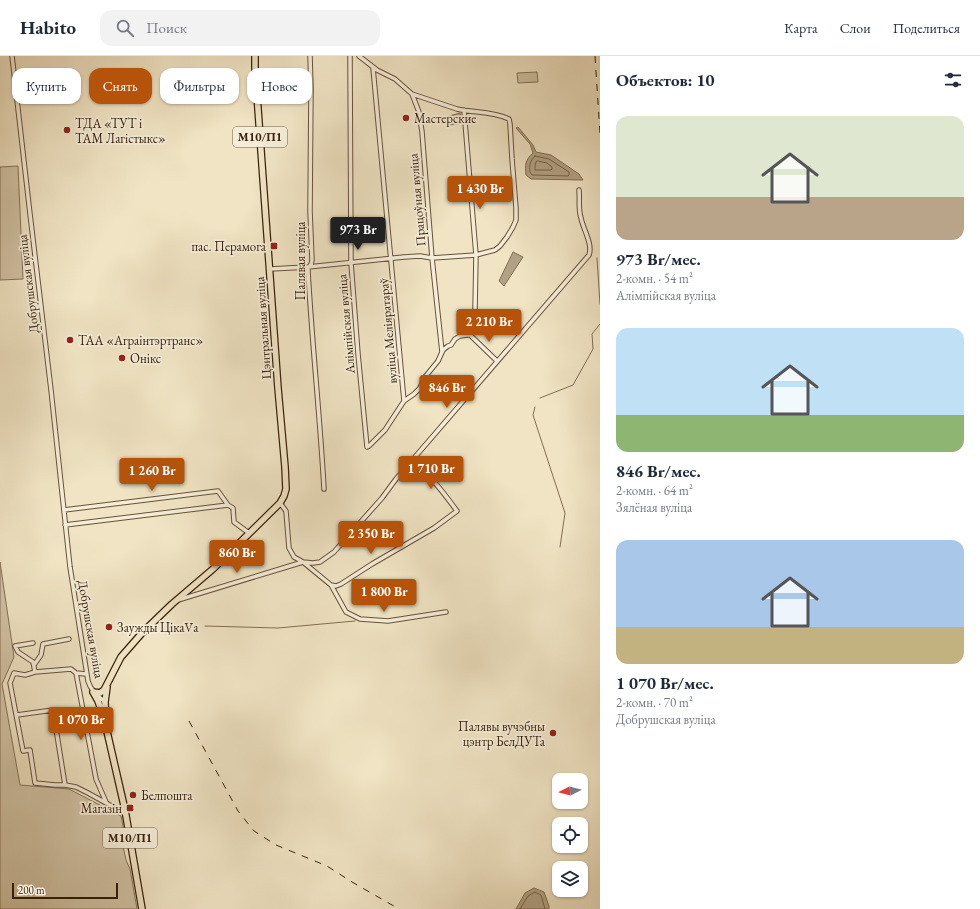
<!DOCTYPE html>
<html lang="ru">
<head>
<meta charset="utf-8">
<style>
  :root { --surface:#fff; --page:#f2f2f3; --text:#1f2937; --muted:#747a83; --line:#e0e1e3; --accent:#b45309 }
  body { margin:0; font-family:"EB Garamond",serif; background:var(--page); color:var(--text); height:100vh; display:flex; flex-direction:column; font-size:15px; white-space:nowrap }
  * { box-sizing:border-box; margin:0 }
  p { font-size:13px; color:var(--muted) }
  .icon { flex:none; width:22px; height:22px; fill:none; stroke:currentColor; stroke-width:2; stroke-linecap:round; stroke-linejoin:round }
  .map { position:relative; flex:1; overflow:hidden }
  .details { display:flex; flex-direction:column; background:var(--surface); width:380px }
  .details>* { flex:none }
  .top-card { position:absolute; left:12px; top:12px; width:380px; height:36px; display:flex; gap:8px }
  .needle { width:26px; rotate:264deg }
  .fabs { position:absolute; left:552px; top:717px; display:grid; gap:8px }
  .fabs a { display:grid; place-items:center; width:36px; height:36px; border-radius:8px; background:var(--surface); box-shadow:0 1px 3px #0004; font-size:20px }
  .scale { position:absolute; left:12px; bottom:10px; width:106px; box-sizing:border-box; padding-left:4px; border:2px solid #39210b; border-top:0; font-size:11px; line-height:14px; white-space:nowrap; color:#39210b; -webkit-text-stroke:3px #f5edd9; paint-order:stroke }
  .price { position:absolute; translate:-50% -34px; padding:0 9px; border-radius:4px; background:var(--accent); color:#fff; font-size:13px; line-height:26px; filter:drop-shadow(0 1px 2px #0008) }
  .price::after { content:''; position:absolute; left:50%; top:24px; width:12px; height:9px; margin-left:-6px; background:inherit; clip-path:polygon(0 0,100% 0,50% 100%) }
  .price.current { background:#222; color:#fff }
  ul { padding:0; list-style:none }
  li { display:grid; align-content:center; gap:8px; height:212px; padding:0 16px }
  li span { display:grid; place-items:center; height:124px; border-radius:12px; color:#555 }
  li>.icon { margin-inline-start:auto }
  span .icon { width:72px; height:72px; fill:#fffc; stroke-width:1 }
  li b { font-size:17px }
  h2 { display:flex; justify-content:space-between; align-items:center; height:48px; padding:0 16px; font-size:17px }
  .tag { padding:0 14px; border-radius:12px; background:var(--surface); box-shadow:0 1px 3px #0004; font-size:14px; line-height:36px }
  .tag.current { background:var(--accent); color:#fff }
  header { display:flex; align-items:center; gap:24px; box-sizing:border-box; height:56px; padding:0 20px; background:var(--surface); border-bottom:1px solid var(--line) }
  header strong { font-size:19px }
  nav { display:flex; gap:22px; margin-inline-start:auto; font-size:14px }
  .search { width:280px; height:36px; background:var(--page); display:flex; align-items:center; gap:10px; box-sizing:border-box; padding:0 14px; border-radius:12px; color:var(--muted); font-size:15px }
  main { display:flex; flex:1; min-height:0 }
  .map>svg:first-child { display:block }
  .green { fill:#d1c3a5; stroke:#857258 }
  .water { fill:#b2a285; stroke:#826e54 }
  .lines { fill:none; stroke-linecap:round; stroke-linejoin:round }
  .shore { stroke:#766248; stroke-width:1 }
  .stream { stroke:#826e54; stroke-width:1 }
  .street-casing { stroke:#675239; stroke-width:5.5 }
  .primary-casing { stroke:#39210b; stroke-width:8 }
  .street { stroke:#f5edd9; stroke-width:3.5 }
  .primary { stroke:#f0e4c4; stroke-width:5.5 }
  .rail { stroke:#39210b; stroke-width:1; stroke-dasharray:7 7; stroke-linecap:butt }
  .poi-dot { fill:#8f2418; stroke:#f5edd9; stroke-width:1.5 }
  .labels { text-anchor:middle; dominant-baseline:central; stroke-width:3.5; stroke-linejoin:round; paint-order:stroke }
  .shield { fill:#f5edd9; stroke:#715e49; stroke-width:1 }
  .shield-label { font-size:12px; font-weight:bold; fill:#39210b }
  .poi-label { font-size:13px; fill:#39210b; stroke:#f5edd9; text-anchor:start }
  .street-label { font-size:13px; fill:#39210b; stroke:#f5edd9 }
</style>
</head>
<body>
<header>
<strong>Habito</strong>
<div class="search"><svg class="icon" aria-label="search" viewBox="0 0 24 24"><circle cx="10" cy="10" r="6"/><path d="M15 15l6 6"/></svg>Поиск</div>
<nav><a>Карта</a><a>Слои</a><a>Поделиться</a></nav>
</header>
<main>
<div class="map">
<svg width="600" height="853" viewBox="0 0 600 853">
  <rect width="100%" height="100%" fill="#f0e4c4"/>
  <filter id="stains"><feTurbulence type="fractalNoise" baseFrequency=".005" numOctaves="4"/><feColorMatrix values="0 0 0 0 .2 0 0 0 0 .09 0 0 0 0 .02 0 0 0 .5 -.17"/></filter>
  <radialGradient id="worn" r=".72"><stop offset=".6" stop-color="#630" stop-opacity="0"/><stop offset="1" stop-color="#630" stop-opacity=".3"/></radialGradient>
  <path class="green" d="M537 16 538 26 518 27 517 17Z
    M18 110 23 223 0 224V111Z
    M0 506 14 601 2 628 20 729 69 733 121 760 125 780 123 790 126 804 130 813 137 853H0Z"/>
  <path class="water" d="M460 57 462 67 450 69 449 60Z
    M518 71 533 89 536 96 551 99 579 118 583 124 531 123 526 119C525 109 525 104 533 97L530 88 516 72Z
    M513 196 523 201 504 230 499 225Z
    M534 832 544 836 549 850V853H516L525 837Z"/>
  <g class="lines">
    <path class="shore" d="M535 100 549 103 569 116V119L568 120 532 119 530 116C529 110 530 105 535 100Z
      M538 105 547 107 552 111V113L551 114H535V110L536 106Z
      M520 853 528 840 535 836 541 839 545 853"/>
    <path class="stream" d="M597 202 600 248
      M540 342 573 329 593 293 592 278 600 268
      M535 351 533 359 565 457 560 491
      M205 570 278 572 355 565"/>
    <defs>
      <path id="street" d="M12 0 30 158 51 334 70 511 88 625C91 635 97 639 105 646
        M310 0 311 33 310 155 312 204 311 209 308 211V215C312 288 320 360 324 433
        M350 0 351 207 358 298 367 391 369 390 385 374 404 345 414 338 420 332 425 321 438 305 443 294 448 290 451 289 455 283 460 280 467 279H470L497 305
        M373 12 404 345
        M412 38 419 56 422 76 432 202 442 296
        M464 54 476 199 475 255
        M270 213 308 211 404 201 420 200 432 202 476 199 495 194 500 190 507 181 513 171 516 164V152L512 103 510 68 509 63C492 55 474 57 457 53L412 38 395 23 377 14 359 0
        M280 447 286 455 289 492 294 501 303 506 331 529 336 530 341 528 372 508 434 472 457 455C443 436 432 420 411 407
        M64 454 218 435 228 449
        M65 469 228 449 233 452 234 466 249 477
        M331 529 346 556 360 563 388 565 446 556
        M178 544 303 506 313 507 320 506 334 496 382 442 396 423 589 199C593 188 583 173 581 162 578 153 580 143 579 134
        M33 587 15 590 18 596 33 606 35 616
        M34 609 41 599 43 588 69 583
        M76 617 96 723 106 746
        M86 618 76 617 71 613 35 616 25 619 14 617 10 627 23 695 30 694 35 727 55 729H65L76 731 88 737 126 758
        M17 659 53 654 65 729"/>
      <path id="primary" d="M107 631 105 646 106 671 125 754 142 853
        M93 636 100 637 104 634 121 601 142 577 172 548 213 513 280 447 284 440 286 433 285 411 278 332 255 11V0
        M93 636 98 645 104 662"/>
    </defs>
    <use href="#street" class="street-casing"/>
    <use href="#primary" class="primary-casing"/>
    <use href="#street" class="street"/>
    <use href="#primary" class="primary"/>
    <path class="rail" d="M595 0 600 78
      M189 665 238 755 254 775 276 789 327 810 352 826 399 853"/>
  </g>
  <g class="poi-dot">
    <circle cx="406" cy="62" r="4"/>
    <circle cx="67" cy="74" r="4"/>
    <rect x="270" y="186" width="8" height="8" rx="2"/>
    <circle cx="70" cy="284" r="4"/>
    <circle cx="122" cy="302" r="4"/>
    <circle cx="109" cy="571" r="4"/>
    <circle cx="553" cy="677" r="4"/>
    <circle cx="133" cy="739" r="4"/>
    <rect x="126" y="748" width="8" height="8" rx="2"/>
  </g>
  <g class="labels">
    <g class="shield">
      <rect x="233" y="71" width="54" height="20" rx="3"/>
      <rect x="103" y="772" width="54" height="20" rx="3"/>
    </g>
    <g class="shield-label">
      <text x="260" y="81">М10/П1</text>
      <text x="130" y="782">М10/П1</text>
    </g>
    <g class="poi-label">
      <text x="414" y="62">Мастерские</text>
      <text x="75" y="67">ТДА «ТУТ і<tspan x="75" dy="15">ТАМ Лагістыкс»</tspan></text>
      <text x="266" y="190" text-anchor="end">пас. Перамога</text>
      <text x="78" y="284">ТАА «Аграінтэртранс»</text>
      <text x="130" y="302">Онікс</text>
      <text x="117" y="571">Заужды ЦікаVа</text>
      <text x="545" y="670" text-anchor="end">Палявы вучэбны<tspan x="545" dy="15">цэнтр БелДУТа</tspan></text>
      <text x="141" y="739">Белпошта</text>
      <text x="122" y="752" text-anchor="end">Магазін</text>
    </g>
    <g class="street-label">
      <text transform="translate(417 144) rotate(-95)">Працоўная вуліца</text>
      <text transform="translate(300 205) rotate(-90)">Палявая вуліца</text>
      <text transform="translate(28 228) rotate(-97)">Добрушская вуліца</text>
      <text transform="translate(346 268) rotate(-95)">Алімпійская вуліца</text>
      <text transform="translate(263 272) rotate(-94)">Цэнтральная вуліца</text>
      <text transform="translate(388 275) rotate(-95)">вуліца Меліяратараў</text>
      <text transform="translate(91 573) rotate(80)">Добрушская вуліца</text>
    </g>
  </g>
  <rect width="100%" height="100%" filter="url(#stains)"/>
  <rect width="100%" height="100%" fill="url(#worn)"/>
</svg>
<div class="fabs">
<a><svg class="needle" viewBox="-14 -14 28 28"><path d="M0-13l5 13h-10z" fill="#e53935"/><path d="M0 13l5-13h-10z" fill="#747a83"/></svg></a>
<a><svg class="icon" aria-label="locate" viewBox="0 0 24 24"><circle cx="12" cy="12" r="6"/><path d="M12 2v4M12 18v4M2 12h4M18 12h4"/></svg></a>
<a><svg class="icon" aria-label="layers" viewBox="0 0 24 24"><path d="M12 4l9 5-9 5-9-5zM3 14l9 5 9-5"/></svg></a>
</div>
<div class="scale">200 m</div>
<b class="price" style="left:480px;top:154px">1 430 Br</b>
<b class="price current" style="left:358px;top:195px">973 Br</b>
<b class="price" style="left:489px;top:287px">2 210 Br</b>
<b class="price" style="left:447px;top:353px">846 Br</b>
<b class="price" style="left:431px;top:434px">1 710 Br</b>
<b class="price" style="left:152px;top:436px">1 260 Br</b>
<b class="price" style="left:371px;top:499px">2 350 Br</b>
<b class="price" style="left:237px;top:518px">860 Br</b>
<b class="price" style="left:384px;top:557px">1 800 Br</b>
<b class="price" style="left:81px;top:685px">1 070 Br</b>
<div class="top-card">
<a class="tag">Купить</a>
<a class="tag current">Снять</a>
<a class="tag">Фильтры</a>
<a class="tag">Новое</a>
</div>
</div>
<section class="details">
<h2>Объектов: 10<svg class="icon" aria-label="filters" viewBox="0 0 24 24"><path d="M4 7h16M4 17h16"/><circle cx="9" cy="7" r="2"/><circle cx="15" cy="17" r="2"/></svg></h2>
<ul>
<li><span style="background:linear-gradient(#dfe7d0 65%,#b9a48a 0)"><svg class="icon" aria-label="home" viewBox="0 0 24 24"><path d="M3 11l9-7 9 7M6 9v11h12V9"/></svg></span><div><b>973 Br/мес.</b><p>2-комн. · 54 m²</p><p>Алімпійская вуліца</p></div></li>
<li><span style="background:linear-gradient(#bfe0f5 70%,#8fb573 0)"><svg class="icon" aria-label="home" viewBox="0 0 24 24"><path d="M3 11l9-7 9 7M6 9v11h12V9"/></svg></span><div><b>846 Br/мес.</b><p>2-комн. · 64 m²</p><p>Зялёная вуліца</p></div></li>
<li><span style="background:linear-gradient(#a9c7e8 70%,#c2b280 0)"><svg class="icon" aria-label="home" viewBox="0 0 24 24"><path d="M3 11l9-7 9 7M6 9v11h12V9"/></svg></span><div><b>1 070 Br/мес.</b><p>2-комн. · 70 m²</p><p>Добрушская вуліца</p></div></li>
</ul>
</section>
</main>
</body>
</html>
